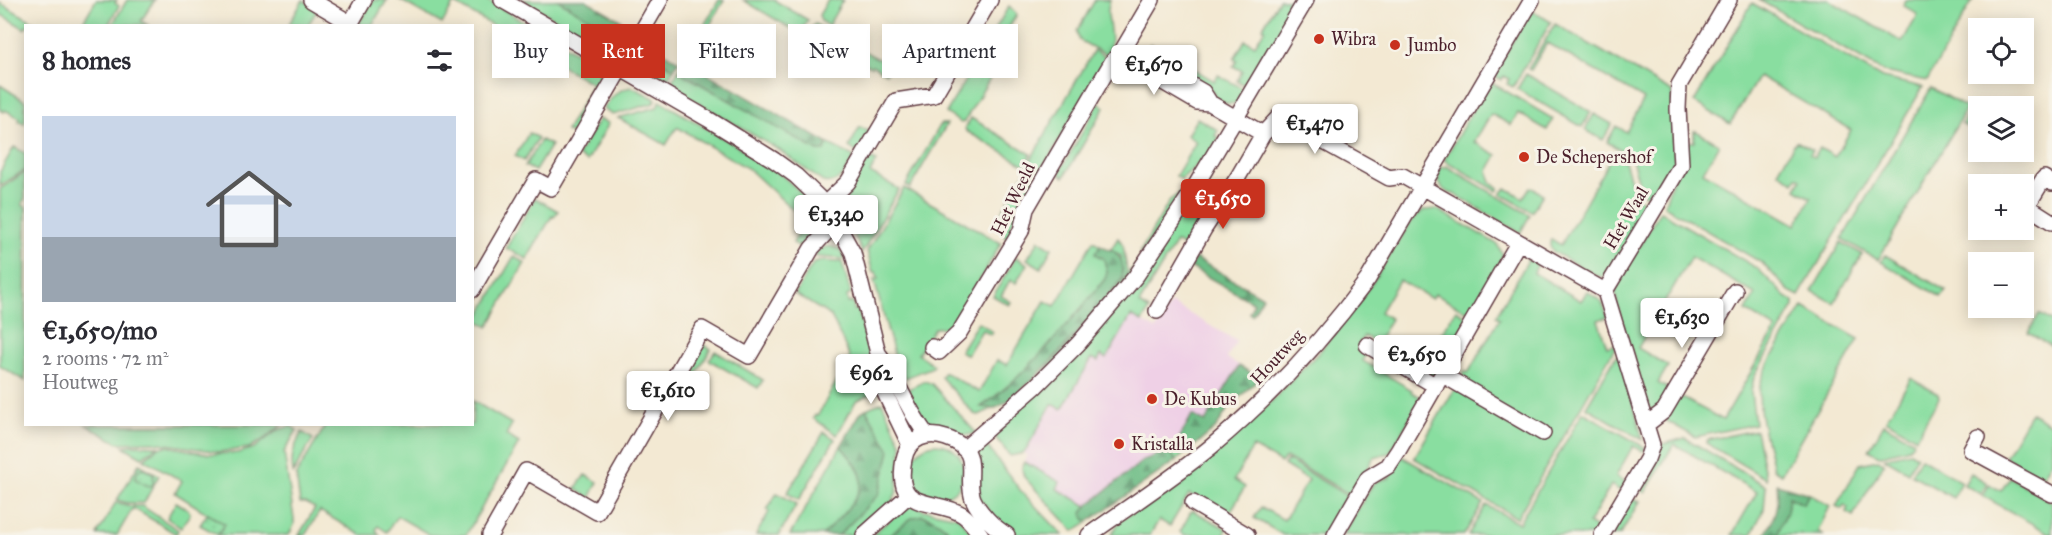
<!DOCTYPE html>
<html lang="en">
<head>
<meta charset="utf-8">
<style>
  :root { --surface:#fff; --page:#f2f2f3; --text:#2b2b33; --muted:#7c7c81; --line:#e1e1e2; --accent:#c8321e }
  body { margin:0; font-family:"IM FELL Great Primer",serif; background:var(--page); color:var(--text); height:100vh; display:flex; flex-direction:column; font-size:22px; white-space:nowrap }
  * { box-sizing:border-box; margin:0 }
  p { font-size:20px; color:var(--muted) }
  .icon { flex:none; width:33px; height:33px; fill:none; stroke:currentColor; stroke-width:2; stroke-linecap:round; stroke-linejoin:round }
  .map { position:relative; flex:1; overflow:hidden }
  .sheet { position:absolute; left:24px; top:24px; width:450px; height:402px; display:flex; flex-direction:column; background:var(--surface); border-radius:0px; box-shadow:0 3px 15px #0003 }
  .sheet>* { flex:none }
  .hud { position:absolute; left:492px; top:24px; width:570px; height:54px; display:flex; gap:12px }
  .controls { position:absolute; left:1968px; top:18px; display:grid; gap:12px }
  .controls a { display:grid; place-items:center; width:66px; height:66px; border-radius:0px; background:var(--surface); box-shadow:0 3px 15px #0003; font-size:30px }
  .price { position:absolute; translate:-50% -51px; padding:0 14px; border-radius:6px; background:#fff; color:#222; font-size:20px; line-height:39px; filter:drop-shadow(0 2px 3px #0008) }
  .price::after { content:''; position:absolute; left:50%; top:36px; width:18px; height:14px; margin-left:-9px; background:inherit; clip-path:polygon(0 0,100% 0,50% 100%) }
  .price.active { background:var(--accent); color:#fff }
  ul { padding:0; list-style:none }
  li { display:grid; align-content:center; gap:12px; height:318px; padding:0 18px }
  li+li { border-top:2px solid var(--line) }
  li span { display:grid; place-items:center; height:186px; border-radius:0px; color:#555 }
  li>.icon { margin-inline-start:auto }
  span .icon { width:108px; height:108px; fill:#fffc; stroke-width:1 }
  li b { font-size:26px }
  h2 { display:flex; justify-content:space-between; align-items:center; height:72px; padding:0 18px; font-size:26px }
  .pill { padding:0 21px; border-radius:0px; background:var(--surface); box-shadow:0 3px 15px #0003; font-size:21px; line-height:54px }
  .pill.active { background:var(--accent); color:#fff }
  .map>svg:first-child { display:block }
  .built { fill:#efd0e6 }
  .grass { fill:#89dea0; stroke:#6a7e66; stroke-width:1.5 }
  .forest { fill:url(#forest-firs); stroke:#5c6e58; stroke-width:1.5 }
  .park { fill:url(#park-dots); stroke:#6a7e66; stroke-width:1.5 }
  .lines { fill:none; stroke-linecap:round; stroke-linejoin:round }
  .minor-casing { stroke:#633d44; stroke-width:18 }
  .minor { stroke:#fff; stroke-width:15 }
  .poi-dot { fill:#c8321e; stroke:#f7f3e8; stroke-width:2 }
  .labels { text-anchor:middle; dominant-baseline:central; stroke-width:6; stroke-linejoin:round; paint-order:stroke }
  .poi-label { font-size:18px; fill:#4a1f2b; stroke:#f7f3e8; text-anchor:start }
  .street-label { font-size:18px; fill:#4a1f2b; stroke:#f7f3e8 }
</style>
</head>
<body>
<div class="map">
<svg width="2052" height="535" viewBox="0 0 2052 535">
  <defs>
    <pattern id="forest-firs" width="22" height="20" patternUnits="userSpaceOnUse" patternTransform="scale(1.5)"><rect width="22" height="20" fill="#6ebd86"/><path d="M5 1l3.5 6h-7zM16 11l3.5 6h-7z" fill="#5c996e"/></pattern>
    <pattern id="park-dots" width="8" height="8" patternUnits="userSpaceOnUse" patternTransform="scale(1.5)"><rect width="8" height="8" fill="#89dea0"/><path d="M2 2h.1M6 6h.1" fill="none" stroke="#78be8a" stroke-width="1.8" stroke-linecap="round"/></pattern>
  </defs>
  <rect width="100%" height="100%" fill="#f7f3e8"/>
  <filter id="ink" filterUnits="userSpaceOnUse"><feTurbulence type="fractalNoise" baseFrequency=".0167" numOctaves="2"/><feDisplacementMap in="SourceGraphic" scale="12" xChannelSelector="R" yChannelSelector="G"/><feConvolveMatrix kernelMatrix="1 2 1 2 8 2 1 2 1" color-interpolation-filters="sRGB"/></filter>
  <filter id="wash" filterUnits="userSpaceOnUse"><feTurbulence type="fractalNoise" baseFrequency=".008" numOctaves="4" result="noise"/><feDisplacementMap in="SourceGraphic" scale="24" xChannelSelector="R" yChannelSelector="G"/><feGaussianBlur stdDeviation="1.35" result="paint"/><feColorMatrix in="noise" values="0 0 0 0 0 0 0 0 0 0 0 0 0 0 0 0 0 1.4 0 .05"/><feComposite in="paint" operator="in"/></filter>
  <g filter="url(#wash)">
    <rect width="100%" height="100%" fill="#f3e9d3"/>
    <path class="built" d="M1171 303 1237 341 1227 358 1239 365 1205 422 1192 415 1175 445 1165 452 1144 460 1087 506 1056 489 1060 482 1024 462 1027 455 1024 453 1053 404 1062 409 1092 358 1101 355 1106 358 1131 316 1156 329Z"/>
    <path class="grass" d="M96 0H117L115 3 119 6 108 25H81Z
      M127 0H155L141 21 148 25H112Z
      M303 0 318 9 308 25 289 24Z
      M373 0H387L372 25H358Z
      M400 0H487L591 61C616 81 586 115 574 135L566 131 593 84 454 3 442 24Z
      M522 0H558L619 36 627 24 637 30C629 42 624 50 608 49Z
      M719 0H724L690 60 685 58Z
      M743 0H774L808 20 801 32 798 33Z
      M828 0H843L828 26 821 21 819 15Z
      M1095 0H1110C1103 17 1117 37 1107 55L1079 40 1077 31Z
      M1279 0H1290L1299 5 1250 88 1237 81 1242 71 1233 66 1237 61 1234 59 1245 40 1255 45 1265 29 1263 27Z
      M1759 0H1829L1902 42 1918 15 1903 5 1906 0H1973L1927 81 1884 72Z
      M0 3 39 25 26 26 25 29 0 14Z
      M1752 3 1882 78 1923 87 1799 296 1789 291 1762 263 1664 206 1685 142H1694V131H1696L1719 144 1703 172 1796 225 1811 198 1796 189 1801 179 1797 177 1794 182 1778 172 1796 141 1813 150 1810 155 1814 157 1820 148 1835 157 1851 130 1759 76 1730 124 1694 102Z
      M1009 6 1017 14 991 58 981 53Z
      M1531 10 1551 22 1513 87 1507 84 1509 79 1504 76 1501 80 1493 75Z
      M815 24 891 66 886 73 872 65 871 67 811 32 806 41 804 40 810 29Z
      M1555 24 1672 92 1675 164 1654 199 1642 193 1631 156 1607 142 1616 126 1626 132 1644 99 1547 43 1531 70 1528 69Z
      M652 32 656 33 644 49 674 69 665 83C648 74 632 65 644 43 647 38 648 35 652 32Z
      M1150 44 1214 81 1218 75 1244 89 1237 103 1228 104 1215 99 1213 91 1145 52Z
      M1094 50 1106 58 1040 174 1027 166Z
      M979 56 996 68 964 122 961 123 946 113Z
      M678 71 818 151 826 148 827 143 855 157C847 170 840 186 823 182L779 150 669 86Z
      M1526 74 1591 112 1582 127 1517 89Z
      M1489 81 1553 119 1547 130 1518 113 1511 125 1491 114 1474 142 1497 155 1488 171 1491 183 1499 188 1497 191 1444 160Z
      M0 85 25 101V121L24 124 19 121 20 118 5 110 4 112 0 110Z
      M632 87 656 99 654 103 613 115 603 109C612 97 617 89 632 87Z
      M1931 88 1967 108 1878 260 1842 239Z
      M660 101 771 166 811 201 816 208 819 222 804 249 793 243 805 221 749 169 677 127 666 145 618 118 657 107Z
      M1099 103 1105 107 1064 177 1059 173Z
      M1970 111 1978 115V134L1962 124Z
      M1594 114 1612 124 1603 140 1585 130Z
      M971 118 1031 154 1025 165 966 131 965 128Z
      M1197 118 1218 130 1215 136 1219 138 1209 155 1181 179 1176 176 1196 142 1187 135Z
      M599 119 608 123V125L587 161 577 156Z
      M941 124H947L910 188 906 185Z
      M860 127 870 132 858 153 849 147Z
      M529 133 538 138 524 161 515 156Z
      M541 140 551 145 535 171 525 166Z
      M14 147 25 153V170L0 186V172Z
      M1613 154 1625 161 1636 197 1650 205 1608 275 1598 277 1554 252C1550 248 1549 245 1551 239L1561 245Z
      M872 159 876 161 870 173 899 189 862 253C858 240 850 229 846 217 840 197 859 175 868 160Z
      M1446 166 1530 215 1520 233 1454 194C1439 192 1436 179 1440 167L1444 168Z
      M1026 170 1038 178 1011 225 1015 228 1008 238 1004 236 1003 227 995 223Z
      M25 172V198L22 204 26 207 25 381 0 366V189Z
      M1530 187 1543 194 1532 212 1501 194 1506 188 1523 198Z
      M904 188 1001 243 959 316 962 319 955 327 934 328 918 354 934 365 933 367 905 378 894 354 874 280 878 279 876 272 873 273 867 251Z
      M1201 188 1216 197 1186 248 1176 242 1139 304 1149 310 1142 322 1131 316 1106 359 1101 355 1098 361 1092 358 1062 409 1052 404 1024 453 1010 456 992 433Z
      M1184 190H1185L1141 255 1140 252 1170 200Z
      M535 198 558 211 554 217 552 216 527 259 506 248Z
      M1437 209 1497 244 1503 255 1471 314 1435 294 1432 299 1399 280 1380 312 1391 319 1377 343 1364 336 1359 345 1367 351 1363 361 1412 390 1411 392 1422 398 1390 453 1374 457 1352 496 1286 457 1281 463 1253 447 1234 480 1245 487 1228 516 1189 494 1170 526 1159 520 1150 535H1111L1120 521 1192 471 1266 407 1321 350 1372 283 1412 220 1424 210Z
      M1660 211 1757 268 1786 297 1794 302V306L1754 377 1751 392 1755 424 1695 437 1665 420 1679 396 1723 420 1776 329 1746 311 1755 294 1691 257 1638 348 1668 366 1658 383 1672 391 1655 410 1649 409 1618 308 1615 292 1617 284Z
      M1118 238 1123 244 1127 272 1124 279C1088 322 1051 363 1009 401L1047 365 1122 279 1121 256 1111 249Z
      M1039 240 1052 248 1041 268 1027 259Z
      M1093 241 1100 245 1095 254 1104 259 1107 272 1105 279C1072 321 1025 377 982 406L994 408 979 415 974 414 941 377 944 372 979 392 997 360 1007 365 1045 301 1055 306Z
      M1841 242 1862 254 1834 303 1812 291Z
      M829 246 839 249 845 259 818 257 814 255 820 249Z
      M1885 255 1946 291 1941 297 1881 262Z
      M514 256 525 263 488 327 477 320Z
      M1016 257 1027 264 1016 283 1010 280 1001 296 1011 302 1009 305 993 296Z
      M1527 259 1538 263 1534 273 1581 301 1587 291 1602 302 1608 317 1598 320 1607 347 1617 344 1517 518 1414 458 1465 371 1468 373 1500 318 1496 316 1527 262Z
      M819 261 842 262 851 294 847 296 848 303 853 302 854 310 858 309 879 390 856 401 837 435 813 418 815 415H818L850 357 831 316 795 294 814 262 817 263Z
      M1803 307 1859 339 1781 474 1773 469C1768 445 1756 409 1760 386 1763 367 1792 325 1803 307Z
      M1456 310 1469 318 1434 377 1420 368 1425 358 1411 350 1414 343 1430 352Z
      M2039 314 2052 321V347L2028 333Z
      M978 322 993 332 991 335 982 330 967 355 960 351Z
      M702 344 711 349 693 379 685 374Z
      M715 351 763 380 758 388 709 360Z
      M1620 355 1643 440 1586 407 1616 356Z
      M1911 378 1938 394 1939 398 1916 438 1886 420Z
      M925 381 932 384 976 433C963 438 936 434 925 424 917 416 912 401 906 390Z
      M473 401 512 424 506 435 519 443 466 535H430L397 516 387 532 378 526 376 530 380 535H361L320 511 305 535H299L315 508 305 503H300L296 475 326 425 472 424Z
      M882 402 902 445 897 491C891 510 870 523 855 535H839L879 494 889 451 866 409Z
      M1583 412 1646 448 1643 451 1633 446 1616 476 1626 482 1621 491 1611 485 1589 523 1599 530 1596 535H1468L1486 505 1519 523Z
      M2031 413 2052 425V462L2042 478 2005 457Z
      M1884 424 1914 441 1909 448 1879 456 1869 450Z
      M86 425H282L264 439 249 448 219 452 153 442 118 443Z
      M290 426 297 430 284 452 294 519V525L289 535H218L224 524 175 493 182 481 144 459 159 447 167 446 209 454 238 453 254 448 278 430Z
      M1756 430 1766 479 1706 443 1707 440Z
      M302 432 313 439 293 473C290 456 294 447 302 432Z
      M824 432 835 439 799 500 787 493 788 492Z
      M1685 438 1766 486 1764 509 1751 535H1732L1757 492 1674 444 1645 493 1636 487 1660 445Z
      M1179 439 1191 447 1194 446 1176 461 1173 456 1165 452 1175 445Z
      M983 441 1021 491 1063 535 1017 534 1008 531 996 520 978 497 973 451Z
      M910 471a27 27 0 1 1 54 0a27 27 0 1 1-54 0Z
      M134 445 158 446 142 457 123 446Z
      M841 446C848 455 856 463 860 473 868 495 836 520 823 535H790Z
      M1910 452 1917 456 1908 472 1884 458Z
      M1401 456 1483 503 1464 535H1343L1374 482 1389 478Z
      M1921 458 1962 482 1953 498 1911 474Z
      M1287 460 1351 498 1330 535H1283L1254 518 1261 507 1284 520 1308 480 1284 465Z
      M1878 460 1884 463 1853 516 1846 512 1848 507 1844 505 1842 509 1836 506 1860 464Z
      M1024 462 1060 482 1057 489 1087 506 1084 509 1086 520 1089 521 1074 531 1024 477 1022 469Z
      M139 464 159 475 144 503H127L117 500Z
      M1971 473 1987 483 1981 494 1964 485Z
      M585 475 598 482 590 498 575 489Z
      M2010 477 2052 502V535L1983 496 1989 484 2001 491Z
      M777 493 797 504 779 535H756L769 512 767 510Z
      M1809 494 1830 506 1818 531 1823 535H1777L1787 511 1789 497 1803 504Z
      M1632 496 1636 502 1638 500 1640 501 1620 535H1609Z
      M116 502 130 506H142L178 530 176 534 133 508 117 535H97Z
      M176 502 188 509 190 514 181 528 167 518Z
      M910 504 924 510 958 517 974 535H951L946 527 912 518 890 535H871Z
      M1192 510 1227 529 1224 535H1185L1180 532Z"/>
    <path class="forest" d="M558 0H586L627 24 619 36Z
      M648 44 679 61 674 69 645 51 644 48Z
      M684 60 827 143 825 151H818L678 71Z
      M1100 245 1110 250 1111 249C1123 258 1124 264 1122 279 1101 305 1023 400 995 408 991 409 985 407 981 407 1024 378 1072 320 1105 279L1107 272 1104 259 1095 254Z
      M1195 258 1263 297 1252 315 1249 313 1254 303 1190 267Z
      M1239 366 1260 378 1230 406 1215 429 1194 446 1191 447 1179 439 1192 415 1205 422Z
      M866 409 890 451 879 494 839 535H823C836 520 868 495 860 473 856 463 848 455 841 446L861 412Z
      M1165 452 1173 456 1176 461 1089 521 1086 520 1082 513 1087 506 1144 460Z
      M1777 484 1809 494 1803 504 1789 497 1787 511 1777 535H1765C1774 518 1780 504 1777 484Z
      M922 515C935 519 944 524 951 535H890L912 518Z"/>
    <path class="park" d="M144 468 154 474 153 485 148 486 135 479 138 470Z
      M207 514 225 524 218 535 200 525Z"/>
  </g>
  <g filter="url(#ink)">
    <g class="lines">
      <defs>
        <path id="minor" d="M311 0 350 23
          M502 0 708 119 774 160 796 176 818 197 836 222 853 253 878 353V371L884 391 910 445
          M1152 0 1122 51 1126 54 1129 62 1197 102 1210 103
          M349 26 364 0
          M1126 54 1135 53 1203 92 1210 103 1263 134 1279 117 1389 178 1403 176 1605 291 1681 165 1678 109 1679 85 1729 0
          M2052 183 2044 178 2027 206 2052 222
          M824 205 848 182 896 101 934 95 990 0
          M472 290 536 180 551 188 660 0
          M1157 311 1204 229 1238 177 1263 134
          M1367 345 1436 386
          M932 347 939 352 959 333 1021 231 1026 209 1112 62 1122 51
          M878 353C898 379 907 410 927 435
          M1443 375 1543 433
          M1647 424 1664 411 1735 291
          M1978 437 1971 450 2052 494
          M964 449 1036 386 1078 344 1136 276 1190 195 1306 0
          M1193 503 1247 535
          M490 535 526 471 597 512 702 329 749 356 812 248 836 222
          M864 535 909 495
          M981 535C976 529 970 520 963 515 936 497 893 515 904 459 906 449 911 442 920 438 929 434 937 435 946 438 985 451 964 475 973 499 979 512 994 528 1007 535
          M1089 535C1130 506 1173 478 1212 446 1270 397 1323 340 1368 279L1532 0
          M1335 535 1368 478 1388 466 1398 451 1518 243
          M1602 535 1647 459 1652 445 1605 291"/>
      </defs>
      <use href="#minor" class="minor-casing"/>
      <use href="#minor" class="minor"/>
    </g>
  </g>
  <g class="poi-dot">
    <circle cx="1319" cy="39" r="6"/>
    <circle cx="1395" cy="45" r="6"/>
    <circle cx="1524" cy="157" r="6"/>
    <circle cx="1152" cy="399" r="6"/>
    <circle cx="1119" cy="444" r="6"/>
  </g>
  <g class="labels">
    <g class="poi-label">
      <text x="1331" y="39">Wibra</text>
      <text x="1407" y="45">Jumbo</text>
      <text x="1536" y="157">De Schepershof</text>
      <text x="1164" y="399">De Kubus</text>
      <text x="1131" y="444">Kristalla</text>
    </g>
    <g class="street-label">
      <text transform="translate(1013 199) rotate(-64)">Het Weeld</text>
      <text transform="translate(1626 218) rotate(-59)">Het Waal</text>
      <text transform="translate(1277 357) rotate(-47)">Houtweg</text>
    </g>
  </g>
</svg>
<div class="controls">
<a><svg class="icon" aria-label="locate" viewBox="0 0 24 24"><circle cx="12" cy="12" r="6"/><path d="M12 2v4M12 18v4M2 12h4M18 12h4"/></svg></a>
<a><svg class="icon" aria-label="layers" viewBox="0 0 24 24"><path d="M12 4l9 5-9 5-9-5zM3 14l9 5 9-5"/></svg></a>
<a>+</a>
<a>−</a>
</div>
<b class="price" style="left:1154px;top:96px">€1,670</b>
<b class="price" style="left:1315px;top:155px">€1,470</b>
<b class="price active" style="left:1223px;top:230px">€1,650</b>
<b class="price" style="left:836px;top:246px">€1,340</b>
<b class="price" style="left:1682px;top:349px">€1,630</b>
<b class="price" style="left:1417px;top:386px">€2,650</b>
<b class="price" style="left:871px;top:405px">€962</b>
<b class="price" style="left:668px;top:422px">€1,610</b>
<div class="hud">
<a class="pill">Buy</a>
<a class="pill active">Rent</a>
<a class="pill">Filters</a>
<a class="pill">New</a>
<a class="pill">Apartment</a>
</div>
<section class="sheet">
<h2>8 homes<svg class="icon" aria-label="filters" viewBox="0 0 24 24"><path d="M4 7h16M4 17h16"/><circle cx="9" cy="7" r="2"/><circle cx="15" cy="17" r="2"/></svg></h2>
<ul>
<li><span style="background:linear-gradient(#c9d6e8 65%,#9aa5b1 0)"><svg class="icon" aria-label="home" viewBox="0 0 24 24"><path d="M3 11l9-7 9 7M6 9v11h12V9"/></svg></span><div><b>€1,650/mo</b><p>2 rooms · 72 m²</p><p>Houtweg</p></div></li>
</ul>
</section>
</div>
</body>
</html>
